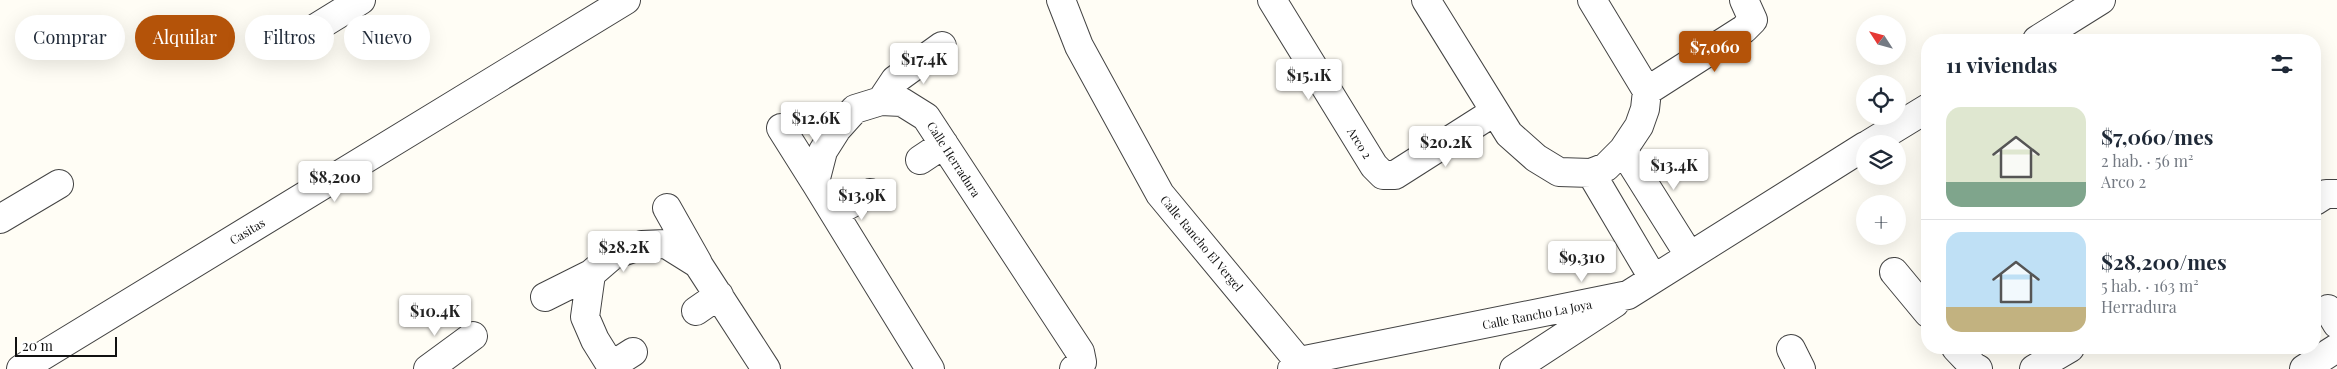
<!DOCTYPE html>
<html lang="es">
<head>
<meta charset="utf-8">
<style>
  :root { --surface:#fff; --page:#f2f2f3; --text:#1f2937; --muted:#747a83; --line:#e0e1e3; --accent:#b45309 }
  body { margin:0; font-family:"Playfair Display",serif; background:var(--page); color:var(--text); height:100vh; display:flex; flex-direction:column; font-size:19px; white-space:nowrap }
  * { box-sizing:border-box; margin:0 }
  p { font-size:16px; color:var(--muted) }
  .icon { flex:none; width:28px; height:28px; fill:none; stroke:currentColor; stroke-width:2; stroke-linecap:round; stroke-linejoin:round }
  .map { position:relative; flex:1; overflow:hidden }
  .sheet { position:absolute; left:1921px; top:34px; width:400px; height:320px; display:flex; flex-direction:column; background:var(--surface); border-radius:20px; box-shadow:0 5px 20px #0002 }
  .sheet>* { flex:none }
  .top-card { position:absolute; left:15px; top:15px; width:475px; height:45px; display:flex; gap:10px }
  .needle { width:32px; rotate:306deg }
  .fabs { position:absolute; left:1856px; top:15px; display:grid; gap:10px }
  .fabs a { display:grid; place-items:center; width:50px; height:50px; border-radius:50%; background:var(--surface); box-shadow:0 5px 20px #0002; font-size:25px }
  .scale { position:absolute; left:15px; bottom:12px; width:102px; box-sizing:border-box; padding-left:5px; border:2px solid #111; border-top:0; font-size:14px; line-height:18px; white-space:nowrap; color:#111; -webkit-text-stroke:4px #fff; paint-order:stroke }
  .price { position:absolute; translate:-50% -42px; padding:0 11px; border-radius:5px; background:#fff; color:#222; font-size:16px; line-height:32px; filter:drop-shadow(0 1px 2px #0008) }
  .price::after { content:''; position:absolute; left:50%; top:30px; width:15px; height:11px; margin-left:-8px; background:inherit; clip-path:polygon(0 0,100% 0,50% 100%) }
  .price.current { background:var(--accent); color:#fff }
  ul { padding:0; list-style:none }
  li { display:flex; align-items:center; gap:15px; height:125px; padding:0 25px }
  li+li { border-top:1px solid var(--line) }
  li span { display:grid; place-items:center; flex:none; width:140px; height:100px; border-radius:15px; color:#555 }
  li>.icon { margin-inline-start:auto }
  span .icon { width:60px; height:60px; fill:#fffc; stroke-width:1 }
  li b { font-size:21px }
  h2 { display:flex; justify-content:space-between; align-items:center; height:60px; padding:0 25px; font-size:21px }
  .tag { padding:0 18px; border-radius:22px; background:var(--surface); box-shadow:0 5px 20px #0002; font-size:18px; line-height:45px }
  .tag.current { background:var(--accent); color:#fff }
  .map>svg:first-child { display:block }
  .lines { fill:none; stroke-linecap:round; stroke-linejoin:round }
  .minor-casing { stroke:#444; stroke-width:30 }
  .minor { stroke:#fff; stroke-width:28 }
  .labels { text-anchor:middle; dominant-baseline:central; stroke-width:5; stroke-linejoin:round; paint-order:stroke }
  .street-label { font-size:12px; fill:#111; stroke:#fff }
</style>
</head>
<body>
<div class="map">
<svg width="2337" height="369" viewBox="0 0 2337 369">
  <rect width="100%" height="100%" fill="#fffdf5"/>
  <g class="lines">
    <defs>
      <path id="minor" d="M1061 0 1079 46 1160 194 1305 369
        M1272 0 1374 166 1383 175H1395L1494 112
        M1426 0 1509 134 1536 158 1559 172 1591 173 1606 167 1623 150 1639 126 1645 109 1647 91 1592 0
        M2037 40 2101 0
        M293 42 361 0
        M1647 91 1744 29 1753 20 1744 0
        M881 101 895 80 942 46
        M781 128 815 182
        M1869 144 1928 108
        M1623 150 1689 255
        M920 160 944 144
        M1591 173 1653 278
        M2315 201 2326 194H2337
        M667 208 698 263
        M834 213 870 193
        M0 219 59 184
        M1894 272 1928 313
        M591 274 585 317 595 340 613 369
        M545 297 591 274 613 255 642 245 666 244 698 264 766 369
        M2328 309 2337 324
        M696 311 719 295
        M1956 348 1974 367 1978 369
        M1791 349 1801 369
        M611 366 633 352
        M21 369 626 0
        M428 369 473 336
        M930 369 815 182 823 151 837 129 855 109 881 101 902 102 926 117 1080 352 1082 362 1074 369
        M1292 369 1300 361 1628 295 1865 146
        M1514 369 1615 303
        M2034 369 2070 348
        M2304 369 2337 348"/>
    </defs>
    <use href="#minor" class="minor-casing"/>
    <use href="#minor" class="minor"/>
  </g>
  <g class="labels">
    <g class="street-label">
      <text transform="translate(1360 143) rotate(58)">Arco 2</text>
      <text transform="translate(954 159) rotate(57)">Calle Herradura</text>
      <text transform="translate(247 231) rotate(-31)">Casitas</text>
      <text transform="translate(1202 243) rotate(50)">Calle Rancho El Vergel</text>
      <text transform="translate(1537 314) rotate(-11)">Calle Rancho La Joya</text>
    </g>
  </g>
</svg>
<div class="fabs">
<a><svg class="needle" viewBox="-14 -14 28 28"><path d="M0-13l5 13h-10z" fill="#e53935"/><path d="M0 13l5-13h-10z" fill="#747a83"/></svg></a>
<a><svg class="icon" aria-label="locate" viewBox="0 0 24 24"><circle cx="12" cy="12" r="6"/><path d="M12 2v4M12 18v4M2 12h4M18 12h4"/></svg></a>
<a><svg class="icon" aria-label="layers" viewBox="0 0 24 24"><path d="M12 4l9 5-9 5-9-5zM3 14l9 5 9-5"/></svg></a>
<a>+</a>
</div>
<div class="scale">20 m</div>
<b class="price current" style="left:1715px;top:73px">$7,060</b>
<b class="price" style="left:924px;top:85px">$17.4K</b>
<b class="price" style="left:1309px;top:101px">$15.1K</b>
<b class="price" style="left:816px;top:144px">$12.6K</b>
<b class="price" style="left:1446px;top:168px">$20.2K</b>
<b class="price" style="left:1674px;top:191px">$13.4K</b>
<b class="price" style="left:335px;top:203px">$8,200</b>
<b class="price" style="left:862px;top:221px">$13.9K</b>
<b class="price" style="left:624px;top:273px">$28.2K</b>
<b class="price" style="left:1582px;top:283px">$9,310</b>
<b class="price" style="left:435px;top:337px">$10.4K</b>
<div class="top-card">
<a class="tag">Comprar</a>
<a class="tag current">Alquilar</a>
<a class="tag">Filtros</a>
<a class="tag">Nuevo</a>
</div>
<section class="sheet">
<h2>11 viviendas<svg class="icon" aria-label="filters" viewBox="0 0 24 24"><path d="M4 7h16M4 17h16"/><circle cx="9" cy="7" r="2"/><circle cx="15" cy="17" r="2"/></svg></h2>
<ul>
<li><span style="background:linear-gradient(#dfe7d0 75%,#7fa58c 0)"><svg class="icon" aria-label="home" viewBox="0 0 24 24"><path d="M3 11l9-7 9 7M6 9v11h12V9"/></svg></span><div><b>$7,060/mes</b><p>2 hab. · 56 m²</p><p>Arco 2</p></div></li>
<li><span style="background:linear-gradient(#bfe0f5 75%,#c2b280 0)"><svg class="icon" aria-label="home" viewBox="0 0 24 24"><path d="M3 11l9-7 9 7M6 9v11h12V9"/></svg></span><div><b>$28,200/mes</b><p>5 hab. · 163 m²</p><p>Herradura</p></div></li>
</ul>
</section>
</div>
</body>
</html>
